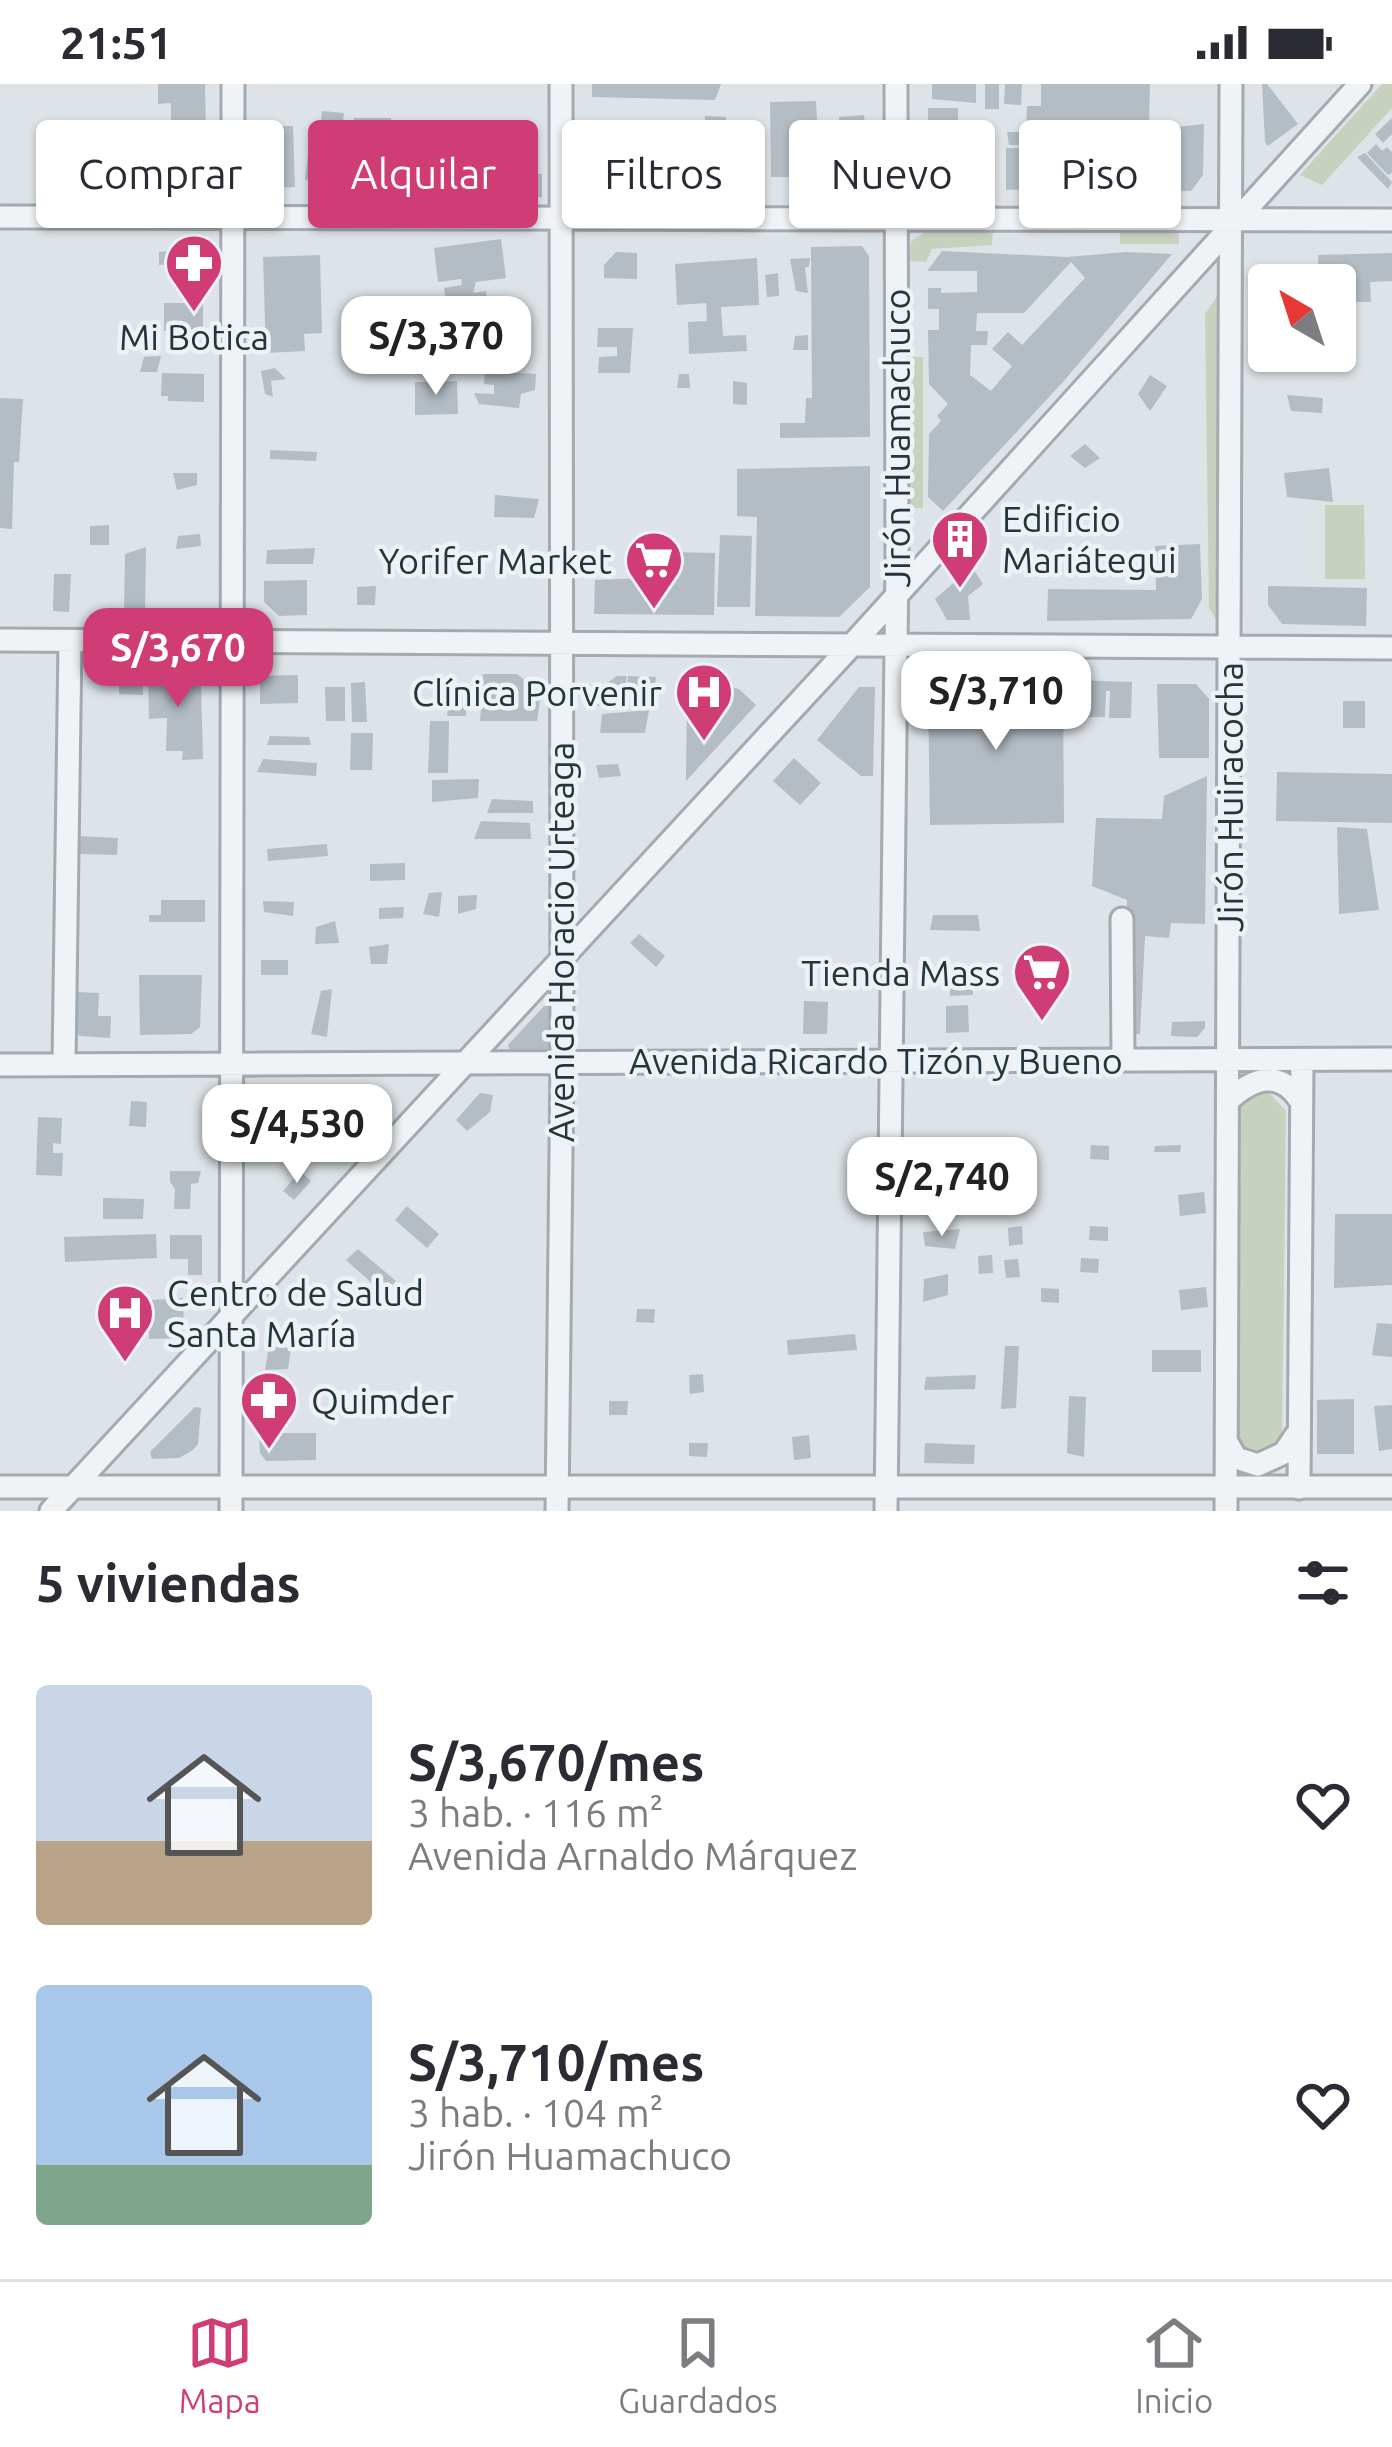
<!DOCTYPE html>
<html lang="es">
<head>
<meta charset="utf-8">
<style>
  :root { --surface:#fff; --page:#f2f2f3; --text:#2b2b33; --muted:#7c7c81; --line:#e1e1e2; --accent:#d03d74 }
  body { margin:0; font-family:Ubuntu,sans-serif; background:var(--page); color:var(--text); height:100vh; display:flex; flex-direction:column; font-size:45px; white-space:nowrap }
  * { box-sizing:border-box; margin:0 }
  p { font-size:39px; color:var(--muted) }
  .icon { flex:none; width:66px; height:66px; fill:none; stroke:currentColor; stroke-width:2; stroke-linecap:round; stroke-linejoin:round }
  .map { position:relative; height:1427px; overflow:hidden }
  .panel { display:flex; flex-direction:column; background:var(--surface); flex:1 }
  .panel>* { flex:none }
  .guide { position:absolute; left:36px; top:36px; width:1320px; height:108px; display:flex; gap:24px }
  .needle { width:78px; rotate:321deg }
  .fabs { position:absolute; left:1248px; top:180px; display:grid; gap:24px }
  .fabs a { display:grid; place-items:center; width:108px; height:108px; border-radius:12px; background:var(--surface); box-shadow:0 3px 9px #0004; font-size:60px }
  .price { position:absolute; translate:-50% -102px; padding:0 27px; border-radius:24px; background:#fff; color:#222; font-size:39px; line-height:78px; filter:drop-shadow(0 3px 6px #0008) }
  .price::after { content:''; position:absolute; left:50%; top:72px; width:36px; height:27px; margin-left:-18px; background:inherit; clip-path:polygon(0 0,100% 0,50% 100%) }
  .price.on { background:var(--accent); color:#fff }
  ul { padding:0; list-style:none }
  li { display:flex; align-items:center; gap:36px; height:300px; padding:0 36px }
  li span { display:grid; place-items:center; flex:none; width:336px; height:240px; border-radius:12px; color:#555 }
  li>.icon { margin-inline-start:auto }
  span .icon { width:144px; height:144px; fill:#fffc; stroke-width:1 }
  li b { font-size:51px }
  h2 { display:flex; justify-content:space-between; align-items:center; height:144px; padding:0 36px; font-size:51px }
  .pill { padding:0 42px; border-radius:12px; background:var(--surface); box-shadow:0 3px 9px #0004; font-size:42px; line-height:108px }
  .pill.on { background:var(--accent); color:#fff }
  .status { display:flex; justify-content:space-between; align-items:center; height:84px; padding:0 60px; background:var(--surface); direction:ltr }
  .status svg { height:33px; fill:currentColor }
  .menu { display:flex; justify-content:space-around; align-items:center; height:168px; border-top:3px solid var(--line); background:var(--surface); font-size:33px; color:var(--muted) }
  .menu a { display:grid; justify-items:center; gap:6px }
  .menu .on { color:var(--accent) }
  .map>svg:first-child { display:block }
  .green { fill:#c7d1be }
  .building { fill:#b4bdc4; fill-rule:evenodd }
  .lines { fill:none; stroke-linecap:round; stroke-linejoin:round }
  .minor-casing { stroke:#a2abb1; stroke-width:27 }
  .minor { stroke:#eff3f5; stroke-width:21 }
  .labels { text-anchor:middle; dominant-baseline:central; stroke-width:9; stroke-linejoin:round; paint-order:stroke }
  .poi-label { font-size:36px; fill:#26343e; stroke:#ecf2f5; text-anchor:start }
  .street-label { font-size:36px; fill:#26343e; stroke:#ecf2f5 }
</style>
</head>
<body>
<div class="status"><b>21:51</b><svg viewBox="0 0 49 12"><path d="M0 12V9h3v3zM5 12V6h3v6zM10 12V3h3v9zM15 12V0h3v12zM26 1h20v11H26zM47 4h2v5h-2z"/></svg></div>
<div class="map">
<svg width="1392" height="1427" viewBox="0 0 1392 1427">
  <rect width="100%" height="100%" fill="#dde3e7"/>
  <path class="green" d="M1382 0H1392V24L1322 101 1300 91Z
    M927 147H993L992 161 932 165 926 178 908 177 911 157Z
    M1120 148H1179V160H1120Z
    M1220 208 1222 544 1209 524 1205 230Z
    M907 273H923V424H908Z
    M1364 421 1365 495H1325V421Z
    M1255 1006 1268 1008 1286 1027 1282 1355 1274 1365 1251 1375 1233 1355 1235 1026Z"/>
  <path class="building" d="M158 0H205L206 50H171V19L158 20Z
    M592 0H721L715 16 592 13Z
    M932 0H976V19L932 15Z
    M985 0H999V25H985Z
    M1005 0H1022L1021 21 1004 20Z
    M1041 0H1150L1149 45 1143 91H1109L1111 105 1041 102V61H1009L1007 48H1026L1027 22H1041Z
    M1262 0H1267L1298 40 1268 62 1265 58Z
    M816 17 817 36 799 45V68L813 67V93H771L770 18Z
    M928 24H958V43L928 44Z
    M322 27 344 29 339 69 349 66 344 100 305 96 309 62 318 63Z
    M864 31 870 96 822 100 820 76 828 75 827 68 841 67 839 33Z
    M705 32 726 33 725 60 703 59Z
    M354 34H391V101H354Z
    M1392 34V50L1383 59 1375 50Z
    M1204 40 1203 91 1191 107H1176L1175 66 1156 65 1158 45Z
    M266 42H293L295 103 268 104Z
    M1376 60 1382 67 1387 63 1392 68V89L1388 91 1367 69Z
    M938 62 970 63 968 74H926L924 69Z
    M1006 64H1035V105L1006 106Z
    M646 65 656 67 652 86 643 84Z
    M1365 69 1392 98 1388 105 1357 73Z
    M488 71 494 91 467 93 470 72Z
    M730 74V112L709 113 708 75Z
    M928 78 961 83 960 94 927 93Z
    M602 83 652 86 651 112 612 110 600 96Z
    M501 89 542 90V113L500 112Z
    M501 155 506 194 476 198 473 209 486 207 488 227 448 233 444 204 462 201 461 195 438 198 434 164Z
    M862 162 869 172 870 353 780 354V339H805L806 314H812L811 163Z
    M186 166 203 178V190L190 191V184L184 179 159 181V168Z
    M942 167 1067 173 1127 168 1172 170 1063 298 943 427 928 413 929 350 941 337 937 332 948 320 929 300 928 246H939V225H928V204H941V209L977 208V187H927ZM1071 178 1085 194 1022 261 1008 248 992 265 1012 282 991 307 970 291 971 261H987L988 247H976L977 229H1024Z
    M616 168 637 169V195L604 194V181Z
    M1392 169V197L1370 198 1371 218H1335V201H1319L1318 171Z
    M320 171 322 249 304 250 305 267 266 269 263 173Z
    M757 174 759 221 721 223 723 252 746 251 747 267 689 270 688 238 707 237 706 219 677 221 675 180Z
    M810 174 809 182 805 184 808 209 796 207 790 175Z
    M778 189 779 212 767 213 765 191Z
    M164 219H203V247H164Z
    M598 244H633L630 289H598L599 273 617 272V263H597Z
    M808 251V266H793L795 252Z
    M489 252 491 271 435 276 434 256Z
    M161 272 157 288H140L144 273Z
    M275 284 286 295 271 297 273 313 265 310 261 287Z
    M485 287 536 290 535 306 521 310 519 324 479 320 474 309 494 310V301L484 300Z
    M162 289 204 290V318L168 317V312H161Z
    M679 290H689L690 304H677Z
    M1150 291 1167 302 1150 327 1138 310Z
    M457 297 458 330 415 331V298Z
    M733 297 747 299V321L733 320Z
    M1287 311 1323 314 1322 329 1291 327Z
    M0 314 23 315 19 378H14L12 445 0 444Z
    M1085 360 1100 374 1085 384 1070 372Z
    M270 366 317 368 316 377 270 375Z
    M870 382V503L839 533 755 532 757 433 737 432V385Z
    M1329 384 1333 418 1287 413 1284 389Z
    M173 389H197V401L177 406Z
    M495 411 539 415 534 434 494 433Z
    M109 441V461H90V442Z
    M200 450 201 462 176 465 178 452Z
    M720 451 752 452 750 523H717Z
    M1200 460 1202 515 1191 535 1047 537 1048 505 1156 506 1155 462Z
    M146 463 145 531H124L125 470Z
    M315 464 313 480H266L267 466Z
    M671 468 715 469 714 531 594 530 595 496 670 493Z
    M972 483 983 500 968 512 970 536H947L935 515Z
    M54 490H71L69 528 53 527Z
    M307 496V531L279 532 264 518V497Z
    M376 502 375 521H357V503Z
    M1268 502 1367 504 1366 542 1282 540 1268 521Z
    M184 586 201 601 203 675 182 676 183 667H166L167 634 149 635 148 587Z
    M143 588V611L119 610V589Z
    M483 590H517L541 609 537 637H480Z
    M298 591V619L260 620V592Z
    M617 592H627L622 622H597L603 602Z
    M628 592 656 593 654 623H625Z
    M687 592 717 593 722 601 739 605 756 621 686 697Z
    M1063 596 1064 739 930 741 928 611 941 598Z
    M1073 596 1132 598 1131 634H1109L1110 607H1106L1105 633H1085V611L1073 610Z
    M365 598 367 638H352L351 599Z
    M1157 600H1196L1209 615V674H1159Z
    M325 603H345V637H326Z
    M450 603H468L466 632H447Z
    M859 603H875L873 692H861L817 656Z
    M1343 617H1365V644H1343Z
    M649 626 645 649H600L602 630Z
    M430 637H449L448 689H428Z
    M351 649H373L372 686H350Z
    M270 652 309 653 311 661H267Z
    M794 674 821 699 800 721 773 697Z
    M263 675 317 679 316 692 257 688Z
    M618 680 621 692 599 694 596 681Z
    M1277 688 1392 690V739L1276 737Z
    M1207 692 1205 840 1171 839 1169 854 1145 852 1140 950H1125L1127 816 1092 802 1096 734 1162 735 1164 712Z
    M479 695 478 714 432 718V696Z
    M492 715 533 717V729H487Z
    M481 737 530 739 531 755H474Z
    M1337 743 1367 745 1379 826 1339 830Z
    M79 752 118 754 117 771 78 770Z
    M327 760 328 772 268 777 267 765Z
    M405 779V796L370 797V780Z
    M442 808 439 833 423 830 429 809Z
    M477 811 476 825 458 830V812Z
    M161 816H205V838H149V831H161Z
    M263 817 294 818 293 832 264 828Z
    M404 823 403 834 379 835V824Z
    M933 831H978L980 847 930 846Z
    M335 837 339 859 315 860 316 843Z
    M639 850 665 872 656 883 630 859Z
    M389 860 387 880H371L369 863Z
    M261 876H288V891H261Z
    M972 884 973 911 950 912V885Z
    M139 891H202L200 943 191 950 140 951Z
    M332 905 327 953 311 950 321 907Z
    M77 908 99 909 98 932H111L110 954 80 952 75 948Z
    M804 917 828 918 827 950H803Z
    M968 921 969 948 946 949V922Z
    M544 922H552V966L510 967 508 961Z
    M1205 937V944L1197 953 1171 952 1172 938Z
    M480 1009 493 1011 490 1028 467 1047 456 1036Z
    M283 1014 302 1032 282 1055 262 1037Z
    M131 1017 147 1018 146 1043 129 1042Z
    M325 1025 352 1051 327 1078 300 1053Z
    M38 1033 62 1034 61 1060 53 1059V1069H63L62 1092 36 1091Z
    M1091 1061 1109 1062V1076L1090 1075Z
    M1181 1061 1180 1068H1154L1155 1062Z
    M170 1087H201L198 1099 191 1100 190 1125H174L175 1105 170 1098Z
    M300 1087 311 1097 294 1116 283 1107Z
    M1204 1108 1206 1129 1180 1132 1178 1111Z
    M103 1114 144 1115 143 1135H103Z
    M407 1122 439 1150 427 1164 395 1136Z
    M1335 1130H1392V1201L1334 1204Z
    M1022 1142 1023 1160 1009 1162 1008 1144Z
    M1090 1142 1108 1143V1157L1089 1156Z
    M960 1145 955 1165 925 1162 923 1148Z
    M156 1150 157 1174 65 1178 64 1153Z
    M170 1151H202V1191H188V1175H170Z
    M358 1165 396 1197 384 1210 346 1176Z
    M992 1171 993 1189 979 1190 978 1172Z
    M1081 1174 1099 1175 1098 1189 1080 1188Z
    M1018 1175 1020 1193 1006 1194 1004 1176Z
    M948 1190V1211L923 1218 924 1195Z
    M1206 1203 1208 1223 1181 1226 1179 1206Z
    M1041 1204 1059 1205V1219L1041 1218Z
    M183 1214 184 1254 149 1255V1244L127 1246V1226L152 1225V1216Z
    M637 1225H655L654 1239 636 1238Z
    M1377 1239 1392 1240V1273L1372 1271Z
    M855 1250 857 1266 788 1271 787 1256Z
    M269 1262 291 1264 288 1285 265 1286Z
    M1005 1262H1019L1016 1324 1001 1325Z
    M1152 1266H1201V1288H1152Z
    M703 1290 704 1308 690 1310 689 1291Z
    M976 1291 975 1305 924 1306 926 1293Z
    M1069 1312 1086 1313 1084 1373 1067 1369Z
    M1354 1315V1370H1317V1316Z
    M609 1317H628L627 1331H609Z
    M1392 1321V1365L1379 1367 1374 1322Z
    M195 1323 201 1324 198 1360 193 1366 179 1374 152 1375 150 1368Z
    M259 1349H316V1376L266 1377 260 1369Z
    M809 1351 811 1374 794 1376 792 1353Z
    M689 1359H708L707 1373 689 1372Z
    M925 1359 975 1361 974 1380 924 1379Z"/>
  <g class="lines">
    <defs>
      <path id="minor" d="M0 133 1392 136
        M0 556 1392 564
        M1122 835 1123 976
        M64 980 70 557
        M0 981 1392 975
        M1229 1016C1253 994 1279 985 1300 1016
        M1228 1360 1236 1374 1258 1381 1284 1369 1296 1351
        M0 1403H1392
        M1299 1404 1302 976
        M51 1427 850 563 1360 0
        M231 1427 233 0
        M557 1427 562 977 561 0
        M886 1427 897 476 896 0
        M1226 1427 1231 0"/>
    </defs>
    <use href="#minor" class="minor-casing"/>
    <use href="#minor" class="minor"/>
  </g>
  <defs>
    <symbol id="pharmacy-pin" viewBox="-11 -11 22 30"><path d="M0 17L-7.5 6A9.5 9.5 0 1 1 7.5 6Z" fill="#d03d74" stroke="#ecf2f5"/><path d="M-2-6h4v4h4v4h-4v4h-4v-4h-4v-4h4Z" fill="#fff"/></symbol>
    <symbol id="building-pin" viewBox="-11 -11 22 30"><path d="M0 17L-7.5 6A9.5 9.5 0 1 1 7.5 6Z" fill="#d03d74" stroke="#ecf2f5"/><path d="M-4-6H4V6H1V3H-1V6H-4ZM-2.5-4.3h1.7v1.8h-1.7ZM.8-4.3h1.7v1.8H.8ZM-2.5-1h1.7V.8h-1.7ZM.8-1h1.7V.8H.8Z" fill="#fff"/></symbol>
    <symbol id="supermarket-pin" viewBox="-11 -11 22 30"><path d="M0 17L-7.5 6A9.5 9.5 0 1 1 7.5 6Z" fill="#d03d74" stroke="#ecf2f5"/><path d="M-6-5.5h2.5l.6 2H6L4.5 2H-2.5L-4.4-4H-6ZM-1.5 3.2a1.3 1.3 0 1 0 .1 0ZM3 3.2a1.3 1.3 0 1 0 .1 0Z" fill="#fff"/></symbol>
    <symbol id="hospital-pin" viewBox="-11 -11 22 30"><path d="M0 17L-7.5 6A9.5 9.5 0 1 1 7.5 6Z" fill="#d03d74" stroke="#ecf2f5"/><path d="M-5-5h3v3.5h4V-5h3V5h-3V1.5h-4V5h-3Z" fill="#fff"/></symbol>
  </defs>
  <g fill-rule="evenodd">
    <use href="#pharmacy-pin" x="161" y="146" width="66" height="90"/>
    <use href="#building-pin" x="927" y="422" width="66" height="90"/>
    <use href="#supermarket-pin" x="621" y="443" width="66" height="90"/>
    <use href="#hospital-pin" x="671" y="575" width="66" height="90"/>
    <use href="#supermarket-pin" x="1009" y="855" width="66" height="90"/>
    <use href="#hospital-pin" x="92" y="1196" width="66" height="90"/>
    <use href="#pharmacy-pin" x="236" y="1283" width="66" height="90"/>
  </g>
  <g class="labels">
    <g class="poi-label">
      <text x="194" y="252" text-anchor="middle">Mi Botica</text>
      <text x="1002" y="434">Edificio<tspan x="1002" dy="41">Mariátegui</tspan></text>
      <text x="612" y="476" text-anchor="end">Yorifer Market</text>
      <text x="662" y="608" text-anchor="end">Clínica Porvenir</text>
      <text x="1000" y="888" text-anchor="end">Tienda Mass</text>
      <text x="167" y="1208">Centro de Salud<tspan x="167" dy="41">Santa María</tspan></text>
      <text x="311" y="1316">Quimder</text>
    </g>
    <g class="street-label">
      <text transform="translate(896 354) rotate(-90)">Jirón Huamachuco</text>
      <text transform="translate(1229 713) rotate(-90)">Jirón Huiracocha</text>
      <text transform="translate(560 858) rotate(-90)">Avenida Horacio Urteaga</text>
      <text x="876" y="976">Avenida Ricardo Tizón y Bueno</text>
    </g>
  </g>
</svg>
<div class="fabs">
<a><svg class="needle" viewBox="-14 -14 28 28"><path d="M0-13l5 13h-10z" fill="#e53935"/><path d="M0 13l5-13h-10z" fill="#7c7c81"/></svg></a>
</div>
<b class="price" style="left:436px;top:314px">S/3,370</b>
<b class="price on" style="left:178px;top:626px">S/3,670</b>
<b class="price" style="left:996px;top:669px">S/3,710</b>
<b class="price" style="left:297px;top:1102px">S/4,530</b>
<b class="price" style="left:942px;top:1155px">S/2,740</b>
<div class="guide">
<a class="pill">Comprar</a>
<a class="pill on">Alquilar</a>
<a class="pill">Filtros</a>
<a class="pill">Nuevo</a>
<a class="pill">Piso</a>
</div>
</div>
<section class="panel">
<h2>5 viviendas<svg class="icon" aria-label="filters" viewBox="0 0 24 24"><path d="M4 7h16M4 17h16"/><circle cx="9" cy="7" r="2"/><circle cx="15" cy="17" r="2"/></svg></h2>
<ul>
<li><span style="background:linear-gradient(#c9d6e8 65%,#b9a48a 0)"><svg class="icon" aria-label="home" viewBox="0 0 24 24"><path d="M3 11l9-7 9 7M6 9v11h12V9"/></svg></span><div><b>S/3,670/mes</b><p>3 hab. · 116 m²</p><p>Avenida Arnaldo Márquez</p></div><svg class="icon" aria-label="heart" viewBox="0 0 24 24"><path d="M12 20l-8-8c-3-5 5-10 8-4 3-6 11-1 8 4z"/></svg></li>
<li><span style="background:linear-gradient(#a9c7e8 75%,#7fa58c 0)"><svg class="icon" aria-label="home" viewBox="0 0 24 24"><path d="M3 11l9-7 9 7M6 9v11h12V9"/></svg></span><div><b>S/3,710/mes</b><p>3 hab. · 104 m²</p><p>Jirón Huamachuco</p></div><svg class="icon" aria-label="heart" viewBox="0 0 24 24"><path d="M12 20l-8-8c-3-5 5-10 8-4 3-6 11-1 8 4z"/></svg></li>
</ul>
</section>
<nav class="menu">
<a class="on"><svg class="icon" aria-label="map" viewBox="0 0 24 24"><path d="M3 6l6-2 6 2 6-2v14l-6 2-6-2-6 2zM9 4v14M15 6v14"/></svg>Mapa</a>
<a><svg class="icon" aria-label="saved" viewBox="0 0 24 24"><path d="M7 4h10v16l-5-4-5 4z"/></svg>Guardados</a>
<a><svg class="icon" aria-label="home" viewBox="0 0 24 24"><path d="M3 11l9-7 9 7M6 9v11h12V9"/></svg>Inicio</a>
</nav>
</body>
</html>
